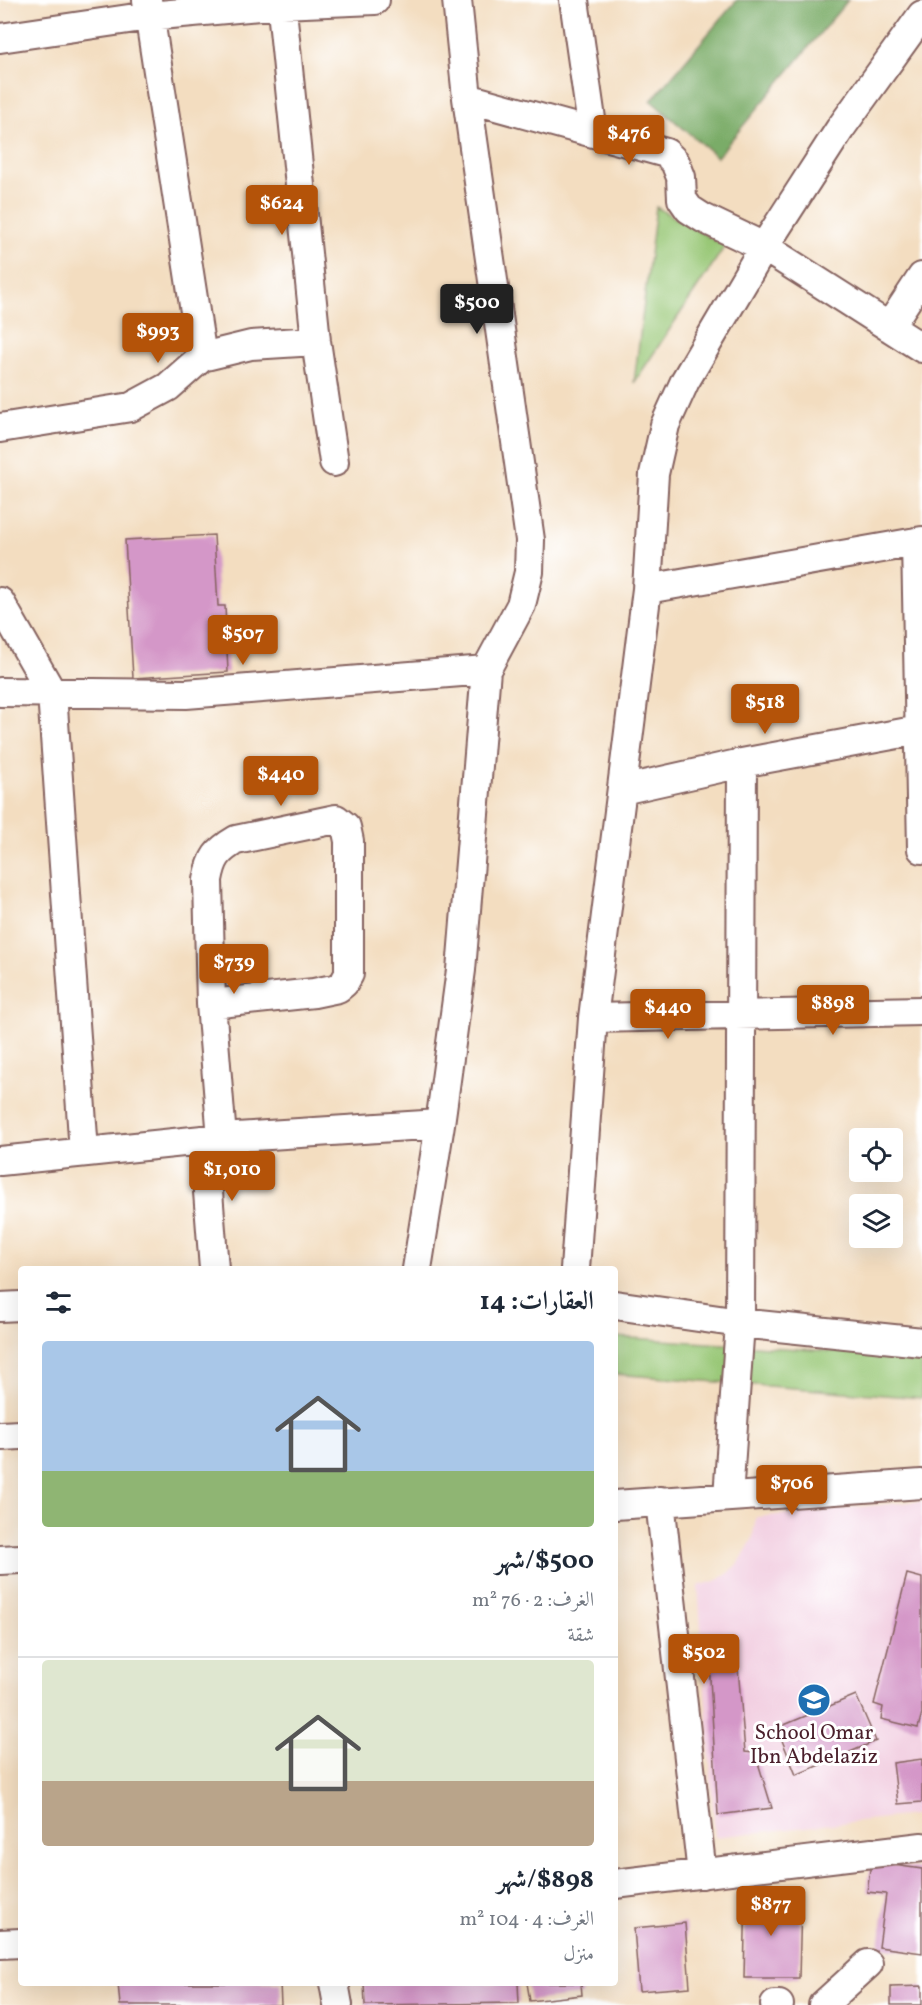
<!DOCTYPE html>
<html lang="ar">
<head>
<meta charset="utf-8">
<style>
  :root { --surface:#fff; --page:#f2f2f3; --text:#1f2937; --muted:#747a83; --line:#e0e1e3; --accent:#b45309 }
  body { margin:0; font-family:Vollkorn,Amiri,serif; background:var(--page); color:var(--text); direction:rtl; height:100vh; display:flex; flex-direction:column; font-size:22px; white-space:nowrap }
  * { box-sizing:border-box; margin:0 }
  p { font-size:20px; color:var(--muted) }
  .icon { flex:none; width:33px; height:33px; fill:none; stroke:currentColor; stroke-width:2; stroke-linecap:round; stroke-linejoin:round }
  .map { position:relative; flex:1; overflow:hidden; direction:ltr }
  .drawer { position:absolute; left:18px; top:1266px; width:600px; height:720px; display:flex; flex-direction:column; background:var(--surface); border-radius:6px; box-shadow:0 6px 24px #0002; direction:rtl }
  .drawer>* { flex:none }
  .tools { position:absolute; left:849px; top:1128px; display:grid; gap:12px }
  .tools a { display:grid; place-items:center; width:54px; height:54px; border-radius:6px; background:var(--surface); box-shadow:0 6px 24px #0002; font-size:30px }
  .price { position:absolute; translate:-50% -51px; padding:0 14px; border-radius:6px; background:var(--accent); color:#fff; font-size:20px; line-height:39px; filter:drop-shadow(0 2px 3px #0008) }
  .price::after { content:''; position:absolute; left:50%; top:36px; width:18px; height:14px; margin-left:-9px; background:inherit; clip-path:polygon(0 0,100% 0,50% 100%) }
  .price.active { background:#222; color:#fff }
  ul { padding:0; list-style:none }
  li { display:grid; align-content:center; gap:12px; height:318px; padding:0 24px }
  li+li { border-top:2px solid var(--line) }
  li span { display:grid; place-items:center; height:186px; border-radius:6px; color:#555 }
  li>.icon { margin-inline-start:auto }
  span .icon { width:108px; height:108px; fill:#fffc; stroke-width:1 }
  li b { font-size:26px }
  h2 { display:flex; justify-content:space-between; align-items:center; height:72px; padding:0 24px; font-size:26px }
  .map>svg:first-child { display:block }
  .built { fill:#f2cfe1 }
  .green { fill:#98c776; stroke:#717350; stroke-width:1.5 }
  .forest { fill:#7aac67; stroke:#626649; stroke-width:1.5 }
  .building { fill:#d497c8 }
  .lines { fill:none; stroke-linecap:round; stroke-linejoin:round }
  .minor-casing { stroke:#85625f; stroke-width:32 }
  .minor { stroke:#fff; stroke-width:28 }
  .labels { text-anchor:middle; dominant-baseline:central; stroke-width:6; stroke-linejoin:round; paint-order:stroke }
  .poi-label { font-size:21px; fill:#4a1f2b; stroke:#fff }
</style>
</head>
<body>
<div class="map">
<svg width="922" height="2005" viewBox="0 0 922 2005">
  <rect width="100%" height="100%" fill="#fff"/>
  <filter id="ink" filterUnits="userSpaceOnUse"><feTurbulence type="fractalNoise" baseFrequency=".0167" numOctaves="2"/><feDisplacementMap in="SourceGraphic" scale="12" xChannelSelector="R" yChannelSelector="G"/><feConvolveMatrix kernelMatrix="1 2 1 2 8 2 1 2 1" color-interpolation-filters="sRGB"/></filter>
  <filter id="wash" filterUnits="userSpaceOnUse"><feTurbulence type="fractalNoise" baseFrequency=".008" numOctaves="4" result="noise"/><feDisplacementMap in="SourceGraphic" scale="24" xChannelSelector="R" yChannelSelector="G"/><feGaussianBlur stdDeviation="1.35" result="paint"/><feColorMatrix in="noise" values="0 0 0 0 0 0 0 0 0 0 0 0 0 0 0 0 0 1.4 0 .05"/><feComposite in="paint" operator="in"/></filter>
  <g filter="url(#wash)">
    <rect width="100%" height="100%" fill="#f3ddc0"/>
    <path class="built" d="M922 1501V1814L715 1837 698 1586 718 1580 729 1573 739 1563 752 1540 756 1517Z"/>
    <path class="green" d="M656 207 725 246 634 383Z
      M615 1337 922 1357V1398L615 1374Z"/>
    <path class="forest" d="M737 0H848L717 157 651 101Z"/>
    <g id="blocks">
      <path class="building" d="M214 535 218 606H225L228 672 133 678 125 540Z
        M907 1574 922 1578V1713L918 1728 881 1719 883 1707 874 1704Z
        M736 1643 745 1752 755 1753 772 1808 718 1815 708 1644Z
        M856 1695 876 1741 796 1775 777 1728Z
        M922 1759V1802L898 1804 893 1763Z
        M871 1862 922 1869V1953L879 1947 886 1894 867 1892Z
        M746 1887H765V1903L801 1904 799 1978H744Z
        M685 1923 690 1987 639 1991 634 1928Z
        M118 1983H280L281 2005H120Z
        M364 1983H518L519 2003 365 2005Z
        M527 1983H581L582 1995 530 2001Z
        M922 1986V2005H891V1987Z"/>
    </g>
  </g>
  <g filter="url(#ink)">
    <use href="#blocks" fill-opacity="0" stroke="#85625f" stroke-width="1.5"/>
    <g class="lines">
      <defs>
        <path id="minor" d="M147 0 202 357
          M281 0 316 341 334 462
          M574 0 593 133
          M0 38 149 16 281 4 375 0
          M467 98 666 153 675 162 681 177 682 199 689 209 703 218 764 247 922 348
          M889 327 922 277
          M0 428 131 407 168 387 202 357 251 345 316 341
          M916 542 922 849
          M647 589 922 541
          M0 602 52 693 84 1152
          M0 692 186 694 486 670
          M622 790 742 763 919 730
          M211 1004 314 993 338 988 344 983 349 974V841L346 827 336 819 236 840C217 851 212 858 208 880L211 1004 222 1138
          M593 1018 922 1011
          M204 1140 214 1269
          M0 1161 222 1138 440 1124
          M417 1269 440 1124 461 970 486 670 521 605 529 572 530 540 467 98 457 0
          M575 1269 593 1018 647 589 654 474 665 425 685 381 764 247 840 129 922 15
          M615 1305 740 1323 922 1342
          M0 1307 21 1306
          M0 1436 21 1435
          M728 1497 740 1323 742 763
          M660 1501 702 1874
          M615 1505 922 1484
          M0 1560 21 1559
          M615 1884 922 1847
          M0 1944 21 1943
          M334 1983 338 2005
          M775 2005H779
          M823 2005 868 1964"/>
      </defs>
      <use href="#minor" class="minor-casing"/>
      <use href="#minor" class="minor"/>
    </g>
  </g>
  <defs>
    <symbol id="school-disc" viewBox="-11 -11 22 22"><circle r="9.5" fill="#1f6fb2" stroke="#fff"/><path d="M0-5L7-2L0 1L-7-2ZM-4 1L0 2.5L4 1V4Q0 6-4 4Z" fill="#fff"/></symbol>
  </defs>
  <g fill-rule="evenodd">
    <use href="#school-disc" x="795" y="1681" width="38" height="38"/>
  </g>
  <g class="labels">
    <g class="poi-label">
      <text x="814" y="1733">School Omar<tspan x="814" dy="24">Ibn Abdelaziz</tspan></text>
    </g>
  </g>
</svg>
<div class="tools">
<a><svg class="icon" aria-label="locate" viewBox="0 0 24 24"><circle cx="12" cy="12" r="6"/><path d="M12 2v4M12 18v4M2 12h4M18 12h4"/></svg></a>
<a><svg class="icon" aria-label="layers" viewBox="0 0 24 24"><path d="M12 4l9 5-9 5-9-5zM3 14l9 5 9-5"/></svg></a>
</div>
<b class="price" style="left:629px;top:166px">$476</b>
<b class="price" style="left:282px;top:236px">$624</b>
<b class="price active" style="left:477px;top:335px">$500</b>
<b class="price" style="left:158px;top:364px">$993</b>
<b class="price" style="left:243px;top:666px">$507</b>
<b class="price" style="left:765px;top:735px">$518</b>
<b class="price" style="left:281px;top:807px">$440</b>
<b class="price" style="left:234px;top:995px">$739</b>
<b class="price" style="left:833px;top:1036px">$898</b>
<b class="price" style="left:668px;top:1040px">$440</b>
<b class="price" style="left:232px;top:1202px">$1,010</b>
<b class="price" style="left:792px;top:1516px">$706</b>
<b class="price" style="left:704px;top:1685px">$502</b>
<b class="price" style="left:771px;top:1937px">$877</b>
<section class="drawer">
<h2>العقارات: 14<svg class="icon" aria-label="filters" viewBox="0 0 24 24"><path d="M4 7h16M4 17h16"/><circle cx="9" cy="7" r="2"/><circle cx="15" cy="17" r="2"/></svg></h2>
<ul>
<li><span style="background:linear-gradient(#a9c7e8 70%,#8fb573 0)"><svg class="icon" aria-label="home" viewBox="0 0 24 24"><path d="M3 11l9-7 9 7M6 9v11h12V9"/></svg></span><div><b>$500/شهر</b><p>الغرف: 2 · 76 m²</p><p>شقة</p></div></li>
<li><span style="background:linear-gradient(#dfe7d0 65%,#b9a48a 0)"><svg class="icon" aria-label="home" viewBox="0 0 24 24"><path d="M3 11l9-7 9 7M6 9v11h12V9"/></svg></span><div><b>$898/شهر</b><p>الغرف: 4 · 104 m²</p><p>منزل</p></div></li>
</ul>
</section>
</div>
</body>
</html>
